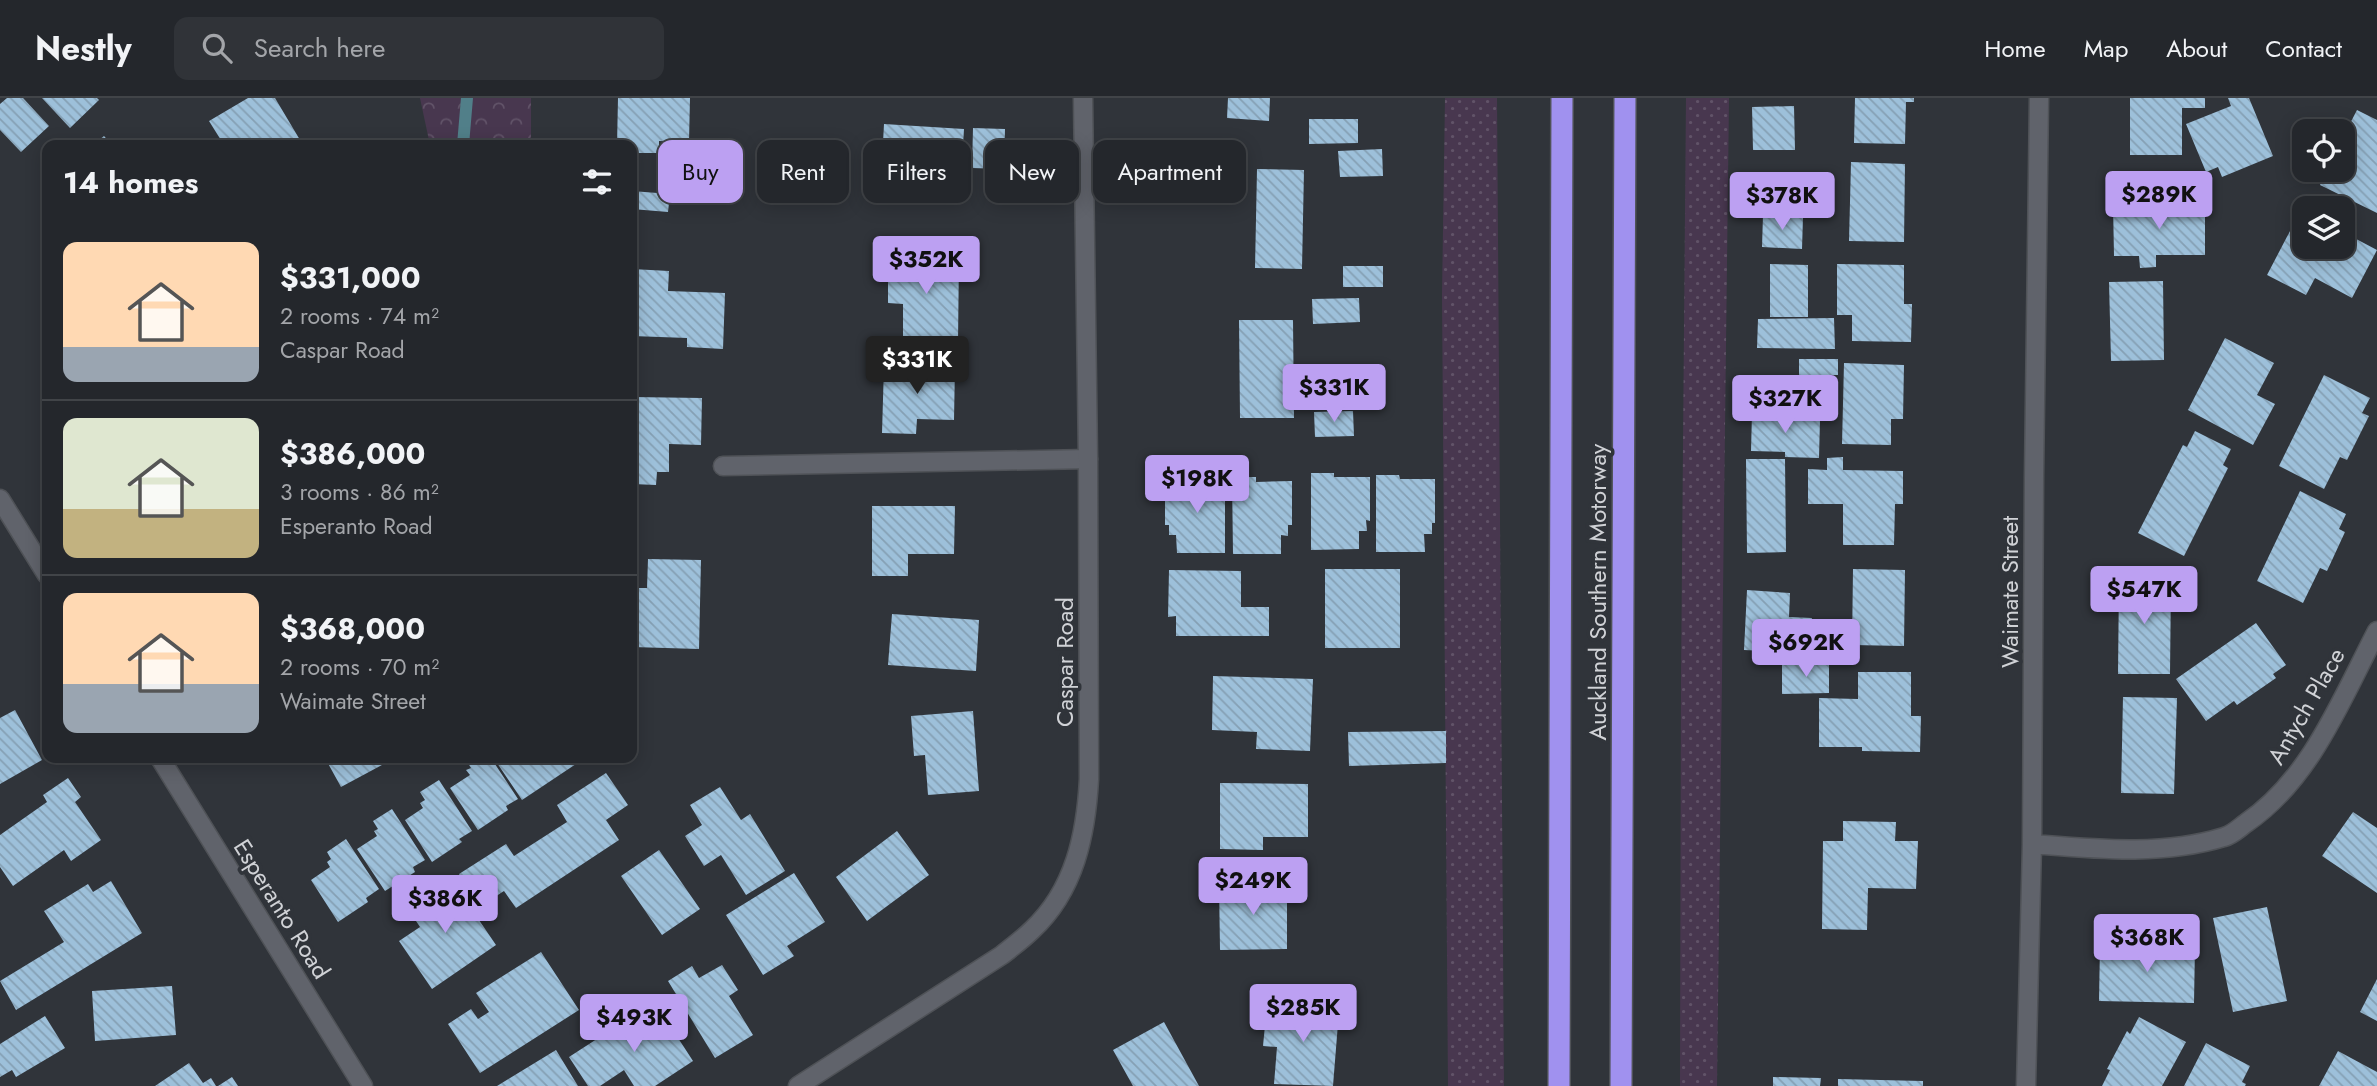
<!DOCTYPE html>
<html lang="en">
<head>
<meta charset="utf-8">
<style>
  :root { --surface:#24272c; --page:#303338; --text:#f1f3f6; --muted:#a3a5a9; --line:#414448; --accent:#bca0f2 }
  body { margin:0; font-family:Jost,sans-serif; background:var(--page); color:var(--text); height:100vh; display:flex; flex-direction:column; font-size:26px; white-space:nowrap }
  * { box-sizing:border-box; margin:0 }
  p { font-size:23px; color:var(--muted) }
  .icon { flex:none; width:38px; height:38px; fill:none; stroke:currentColor; stroke-width:2; stroke-linecap:round; stroke-linejoin:round }
  .map { position:relative; flex:1; overflow:hidden }
  .drawer { position:absolute; left:42px; top:42px; width:595px; height:623px; display:flex; flex-direction:column; background:var(--surface); border-radius:14px; box-shadow:0 4px 18px #0003,0 0 0 2px var(--line) }
  .drawer>* { flex:none }
  .banner { position:absolute; left:658px; top:42px; width:665px; height:63px; display:flex; gap:14px }
  .tools { position:absolute; left:2292px; top:21px; display:grid; gap:14px }
  .tools a { display:grid; place-items:center; width:63px; height:63px; border-radius:14px; background:var(--surface); box-shadow:0 4px 18px #0003,0 0 0 2px var(--line); font-size:35px }
  .price { position:absolute; translate:-50% -60px; padding:0 16px; border-radius:7px; background:var(--accent); color:#111; font-size:23px; line-height:46px; filter:drop-shadow(0 2px 4px #0008) }
  .price::after { content:''; position:absolute; left:50%; top:42px; width:21px; height:16px; margin-left:-10px; background:inherit; clip-path:polygon(0 0,100% 0,50% 100%) }
  .price.selected { background:#222; color:#fff }
  ul { padding:0; list-style:none }
  li { display:flex; align-items:center; gap:21px; height:175px; padding:0 21px }
  li+li { border-top:2px solid var(--line) }
  li span { display:grid; place-items:center; flex:none; width:196px; height:140px; border-radius:14px; color:#555 }
  li>.icon { margin-inline-start:auto }
  span .icon { width:84px; height:84px; fill:#fffc; stroke-width:1 }
  li b { font-size:30px }
  h2 { display:flex; justify-content:space-between; align-items:center; height:84px; padding:0 21px; font-size:30px }
  .pill { padding:0 24px; border-radius:14px; background:var(--surface); box-shadow:0 4px 18px #0003,0 0 0 2px var(--line); font-size:24px; line-height:63px }
  .pill.selected { background:var(--accent); color:#111 }
  header { display:flex; align-items:center; gap:42px; box-sizing:border-box; height:98px; padding:0 35px; background:var(--surface); border-bottom:2px solid var(--line) }
  header strong { font-size:33px }
  nav { display:flex; gap:38px; margin-inline-start:auto; font-size:24px }
  .search { width:490px; height:63px; background:var(--page); display:flex; align-items:center; gap:18px; box-sizing:border-box; padding:0 24px; border-radius:14px; color:var(--muted); font-size:26px }
  .map>svg:first-child { display:block }
  .grass { fill:url(#grass-dots) }
  .forest { fill:url(#forest-crowns) }
  .lines { fill:none; stroke-linecap:round; stroke-linejoin:round }
  .stream { stroke:#517f89; stroke-width:12 }
  .building { fill:url(#building-back-hatch) }
  .lane-casing { stroke:#4f5257; stroke-width:21 }
  .street-casing { stroke:#4f5257; stroke-width:21 }
  .highway-casing { stroke:#4f5257; stroke-width:24 }
  .lane { stroke:#60636b; stroke-width:18 }
  .street { stroke:#60636b; stroke-width:18 }
  .highway { stroke:#a091ef; stroke-width:21 }
  .labels { text-anchor:middle; dominant-baseline:central; stroke-width:7; stroke-linejoin:round; paint-order:stroke }
  .street-label { font-size:24px; fill:#d0d2d6; stroke:#30343a }
</style>
</head>
<body>
<header>
<strong>Nestly</strong>
<div class="search"><svg class="icon" aria-label="search" viewBox="0 0 24 24"><circle cx="10" cy="10" r="6"/><path d="M15 15l6 6"/></svg>Search here</div>
<nav><a>Home</a><a>Map</a><a>About</a><a>Contact</a></nav>
</header>
<div class="map">
<svg width="2377" height="988" viewBox="0 0 2377 988">
  <defs>
    <pattern id="grass-dots" width="8" height="8" patternUnits="userSpaceOnUse" patternTransform="scale(1.75)"><rect width="8" height="8" fill="#48374f"/><path d="M2 2h.1M6 6h.1" fill="none" stroke="#615368" stroke-width="1.8" stroke-linecap="round"/></pattern>
    <pattern id="forest-crowns" width="20" height="18" patternUnits="userSpaceOnUse" patternTransform="scale(1.75)"><rect width="20" height="18" fill="#48374f"/><path d="M2 6a3 3 0 1 1 6 0M12 15a3 3 0 1 1 6 0" fill="none" stroke="#615368"/></pattern>
    <pattern id="building-back-hatch" width="6" height="6" patternUnits="userSpaceOnUse" patternTransform="scale(1.75)"><rect width="6" height="6" fill="#9dc0da"/><path d="M-1 5l2 2M0 0l6 6M5-1l2 2" fill="none" stroke="#85a0b4"/></pattern>
  </defs>
  <rect width="100%" height="100%" fill="#30343a"/>
  <path class="grass" d="M1445 0H1497L1504 988H1448L1442 197Z
    M1686 0H1729L1717 988H1680L1681 581Z"/>
  <path class="forest" d="M420 0H531V47H430Z"/>
  <g class="lines">
    <path class="stream" d="M463 47 467 0"/>
  </g>
  <path class="building" d="M7 0H23L49 28 21 54 0 32V6Z
    M42 0H97L99 2 70 30Z
    M248 0H275L303 47H224L209 23Z
    M618 0H690L689 44 659 43V55H632V47H617Z
    M1228 0H1270L1269 23 1227 20Z
    M1855 0H1914V4H1906L1905 46 1854 45Z
    M2130 0H2205V10H2182V57H2130Z
    M2228 0H2249L2273 58 2222 79 2218 69 2206 74 2186 26 2231 8Z
    M1794 8 1795 52H1753L1752 9Z
    M2357 12 2377 22V115L2320 87 2327 72H2343V39Z
    M1309 21H1358V45L1309 46Z
    M884 26 964 31 961 83 921 81 920 102 880 100Z
    M973 30 1005 31 1004 71 972 70Z
    M104 38 112 47H93Z
    M1382 51 1383 78 1340 79 1338 53Z
    M1851 64 1905 66 1904 144 1849 143Z
    M1257 71 1304 72 1302 171 1255 170Z
    M632 93 670 96 668 114 632 111Z
    M2205 105V157H2156V169L2140 170 2139 158H2114L2113 106Z
    M2301 112 2305 114V149H2343V134L2377 152 2352 200 2315 180 2306 197 2267 177Z
    M1763 117 1803 119 1802 151 1762 149Z
    M888 157 959 158 958 244H903V206L888 205Z
    M1770 166 1808 167V219H1770Z
    M1837 166 1904 167V206H1912L1911 244 1852 243V217H1837Z
    M1343 168H1383V189H1343Z
    M632 171 669 173 668 193 725 195 723 251 687 249V240L632 238Z
    M2163 183 2164 262 2111 263 2109 184Z
    M1359 200 1360 224 1313 226 1312 201Z
    M1834 220 1835 251 1757 250 1758 221Z
    M1239 222H1293L1294 320H1240Z
    M2225 240 2274 265 2257 297 2275 306 2253 347 2188 312Z
    M1799 261H1838V277H1799Z
    M1844 265 1904 267 1903 321H1891V347L1842 346Z
    M884 267 955 268 954 322 917 321 916 336 882 335Z
    M2324 277 2370 300 2362 315 2369 318 2347 362 2340 359 2324 391 2279 368Z
    M632 299 702 300 701 347 669 346V374H657L656 387 632 386Z
    M1353 313 1354 338 1315 339 1314 314Z
    M1752 315H1790L1789 321 1820 322 1819 360 1785 359V354L1751 353Z
    M2195 333 2231 351 2223 367 2228 370 2184 458 2138 435 2183 347 2187 349Z
    M1843 359V372L1903 373V406H1895L1894 447H1843V406H1808V371L1827 372V360Z
    M1746 361H1785L1786 454 1747 455Z
    M1311 375H1334V379H1370V423L1366 422 1367 433H1359V451L1311 452Z
    M1376 377H1399L1400 381H1435V425H1432V436H1424L1425 454H1376Z
    M1225 378V455H1177L1176 437H1169V427H1165V383H1201V379Z
    M1232 379H1256V384L1292 383V427H1288V438L1281 437V456H1233Z
    M2300 393 2346 416 2339 431 2345 434 2327 473 2320 470 2303 505 2257 483Z
    M872 408H955L954 456H908V478H872Z
    M648 461 701 462 699 551 632 549V490H647Z
    M1325 471H1400V550H1325Z
    M1853 471 1905 472 1904 548 1852 547Z
    M1169 472 1241 473V509H1269V538H1176V518L1168 519Z
    M2119 480 2171 481 2170 576H2118Z
    M1747 492 1790 495 1789 519 1812 520 1810 555 1744 552Z
    M892 516 979 522 976 573 888 567Z
    M2256 525 2286 567 2273 576 2276 580 2237 607 2234 603 2206 623 2176 581Z
    M1829 566V595L1782 596V567Z
    M1858 574H1911V618H1921L1920 654 1862 653V649H1819V600L1858 601Z
    M1213 578 1313 581 1310 653 1256 651 1257 634 1212 632Z
    M2123 599 2177 600 2174 696 2121 695Z
    M15 612 42 662 0 686V620Z
    M973 613 979 693 928 697 925 657 914 658 911 618Z
    M1446 633V665L1349 668 1348 634Z
    M325 660H395L341 689Z
    M470 660H491L518 701 506 708 508 712 478 732 450 690 470 677 466 672 471 670 466 662Z
    M498 660H585L522 702 495 662Z
    M606 675 628 707 606 722 619 742 516 810 504 793 481 808 459 776 506 746 514 758 567 724 557 707Z
    M68 680 81 699 75 704 101 742 71 763 64 752 13 788 0 769V737L47 704 43 697Z
    M439 682 472 733 459 741 462 744 432 764 405 722 423 710 420 705 425 702 420 694Z
    M1220 685 1308 686V739H1263V752L1220 751Z
    M720 689 741 722 750 716 785 773 746 797 721 757 704 768 685 738 702 727 690 707Z
    M392 711 425 762 413 769 415 774 385 793 357 751 377 738 374 733 378 731 373 723Z
    M2353 714 2377 730V795L2322 758Z
    M1843 723 1896 724 1895 743H1918L1916 791 1868 790 1867 832 1822 831 1823 743H1843Z
    M897 733 929 777 867 823 836 779Z
    M346 741 379 791 366 800 368 804 338 824 311 782 330 769 327 764 331 761 327 754Z
    M659 752 700 811 662 837 621 778Z
    M794 775 825 824 787 848 794 858 763 877 726 817Z
    M451 781 496 847 432 891 399 843 420 829 408 811Z
    M111 783 142 835 16 912 0 883 64 844 44 813 88 786 93 794Z
    M1219 786H1287V851L1220 852Z
    M2267 809 2287 903 2233 914 2213 820Z
    M2100 846 2195 848 2194 905 2099 903Z
    M541 854 579 912 480 975 448 926 471 911 478 921 489 914 476 895Z
    M722 867 738 892 729 898 753 937 715 960 668 883 692 868 699 880Z
    M2377 881V923L2360 914Z
    M172 888 176 937 95 943 92 893Z
    M1267 907 1339 913 1333 988 1274 986 1277 949 1263 948Z
    M658 909 693 963 655 988H634L624 972 600 988H588L569 959 603 937 607 942Z
    M45 918 65 950 16 979 12 972 0 979V946Z
    M2139 919 2186 944 2162 988H2102L2110 972 2107 971 2127 933 2130 936Z
    M1164 924 1199 988H1133L1113 952Z
    M2206 945 2250 968 2242 984 2246 986 2245 988H2184Z
    M556 952 578 988H497Z
    M2338 953 2377 974V988H2319Z
    M189 965 203 985 211 980 216 988H155Z
    M232 979 238 988H218Z
    M1773 979 1821 980 1820 988H1773Z
    M1838 981 1923 983V988H1838Z"/>
  <g class="lines">
    <defs>
      <path id="lane" d="M723 368 1088 361"/>
      <path id="street" d="M0 401 47 477
        M160 660 363 988
        M2032 746C2096 751 2162 758 2224 739 2232 737 2239 730 2246 725 2311 681 2342 600 2377 533
        M798 988 1002 857C1012 849 1023 841 1032 832 1075 792 1086 736 1089 681L1088 361 1083 0
        M2026 988 2032 746 2034 379 2039 0"/>
      <path id="highway" d="M1559 988 1562 0
        M1621 988 1625 0"/>
    </defs>
    <use href="#lane" class="lane-casing"/>
    <use href="#street" class="street-casing"/>
    <use href="#highway" class="highway-casing"/>
    <use href="#lane" class="lane"/>
    <use href="#street" class="street"/>
    <use href="#highway" class="highway"/>
  </g>
  <g class="labels">
    <g class="street-label">
      <text transform="translate(1597 494) rotate(-90)">Auckland Southern Motorway</text>
      <text transform="translate(2009 494) rotate(-90)">Waimate Street</text>
      <text transform="translate(1064 564) rotate(-90)">Caspar Road</text>
      <text transform="translate(2306 608) rotate(-60)">Antych Place</text>
      <text transform="translate(282 811) rotate(58)">Esperanto Road</text>
    </g>
  </g>
</svg>
<div class="tools">
<a><svg class="icon" aria-label="locate" viewBox="0 0 24 24"><circle cx="12" cy="12" r="6"/><path d="M12 2v4M12 18v4M2 12h4M18 12h4"/></svg></a>
<a><svg class="icon" aria-label="layers" viewBox="0 0 24 24"><path d="M12 4l9 5-9 5-9-5zM3 14l9 5 9-5"/></svg></a>
</div>
<b class="price" style="left:2159px;top:133px">$289K</b>
<b class="price" style="left:1782px;top:134px">$378K</b>
<b class="price" style="left:926px;top:198px">$352K</b>
<b class="price selected" style="left:917px;top:298px">$331K</b>
<b class="price" style="left:1334px;top:326px">$331K</b>
<b class="price" style="left:1785px;top:337px">$327K</b>
<b class="price" style="left:1197px;top:417px">$198K</b>
<b class="price" style="left:2144px;top:528px">$547K</b>
<b class="price" style="left:1806px;top:581px">$692K</b>
<b class="price" style="left:1253px;top:819px">$249K</b>
<b class="price" style="left:445px;top:837px">$386K</b>
<b class="price" style="left:2147px;top:876px">$368K</b>
<b class="price" style="left:1303px;top:946px">$285K</b>
<b class="price" style="left:634px;top:956px">$493K</b>
<div class="banner">
<a class="pill selected">Buy</a>
<a class="pill">Rent</a>
<a class="pill">Filters</a>
<a class="pill">New</a>
<a class="pill">Apartment</a>
</div>
<section class="drawer">
<h2>14 homes<svg class="icon" aria-label="filters" viewBox="0 0 24 24"><path d="M4 7h16M4 17h16"/><circle cx="9" cy="7" r="2"/><circle cx="15" cy="17" r="2"/></svg></h2>
<ul>
<li><span style="background:linear-gradient(#ffd9b3 75%,#9aa5b1 0)"><svg class="icon" aria-label="home" viewBox="0 0 24 24"><path d="M3 11l9-7 9 7M6 9v11h12V9"/></svg></span><div><b>$331,000</b><p>2 rooms · 74 m²</p><p>Caspar Road</p></div></li>
<li><span style="background:linear-gradient(#dfe7d0 65%,#c2b280 0)"><svg class="icon" aria-label="home" viewBox="0 0 24 24"><path d="M3 11l9-7 9 7M6 9v11h12V9"/></svg></span><div><b>$386,000</b><p>3 rooms · 86 m²</p><p>Esperanto Road</p></div></li>
<li><span style="background:linear-gradient(#ffd9b3 65%,#9aa5b1 0)"><svg class="icon" aria-label="home" viewBox="0 0 24 24"><path d="M3 11l9-7 9 7M6 9v11h12V9"/></svg></span><div><b>$368,000</b><p>2 rooms · 70 m²</p><p>Waimate Street</p></div></li>
</ul>
</section>
</div>
</body>
</html>
